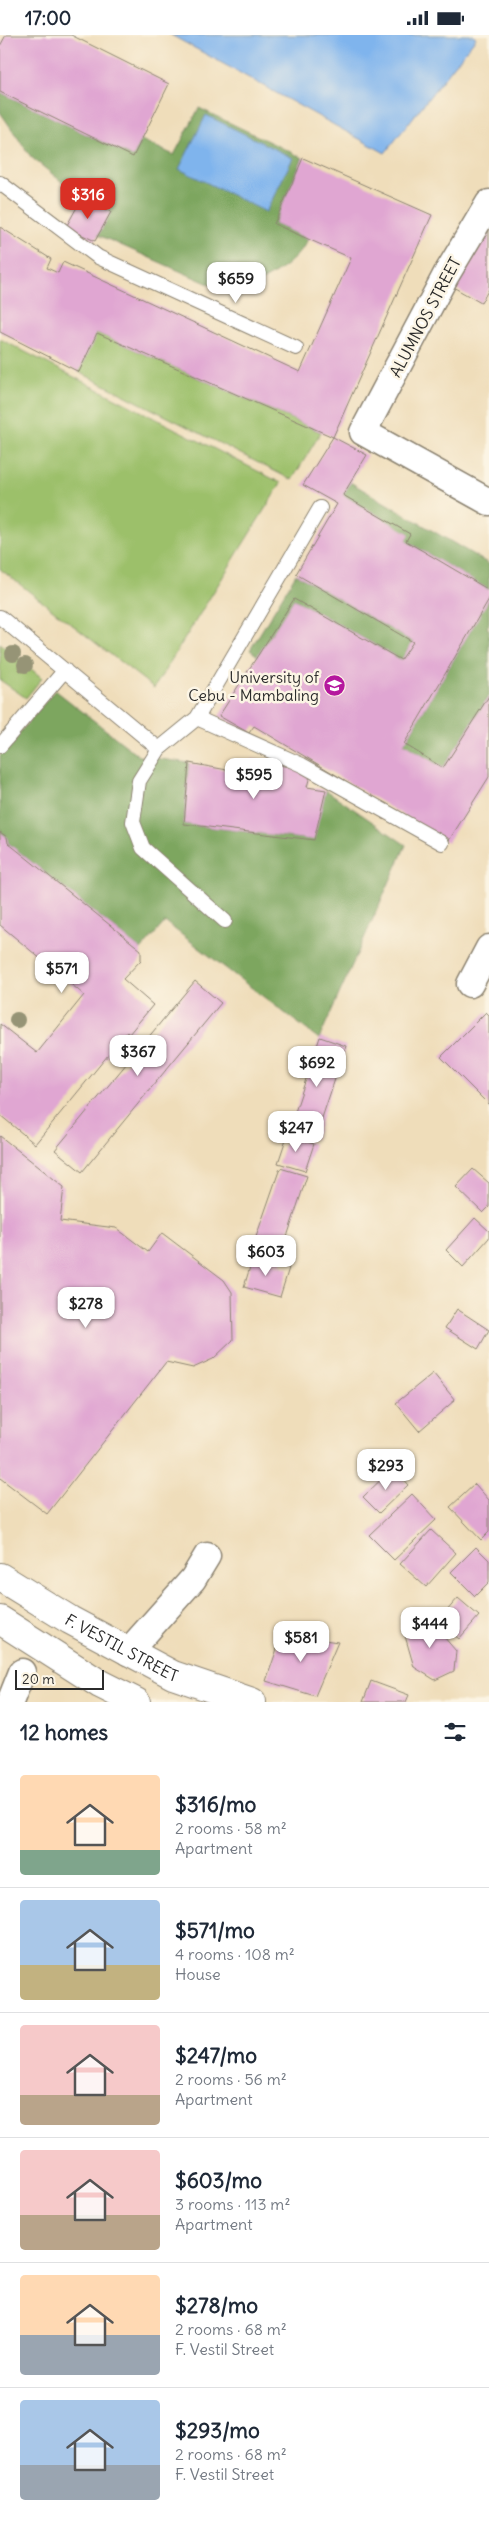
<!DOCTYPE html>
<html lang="en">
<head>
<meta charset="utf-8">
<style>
  :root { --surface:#fff; --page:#f2f2f3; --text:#1f2937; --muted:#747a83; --line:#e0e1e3; --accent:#d93025 }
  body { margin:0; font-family:Delius,sans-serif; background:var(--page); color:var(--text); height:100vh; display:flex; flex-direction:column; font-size:19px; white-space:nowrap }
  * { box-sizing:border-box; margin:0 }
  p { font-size:16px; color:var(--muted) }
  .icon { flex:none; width:28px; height:28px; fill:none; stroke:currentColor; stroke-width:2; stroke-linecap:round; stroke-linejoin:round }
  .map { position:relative; height:1667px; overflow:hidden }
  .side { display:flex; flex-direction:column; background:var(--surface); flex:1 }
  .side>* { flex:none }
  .scale { position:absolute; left:15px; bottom:12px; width:89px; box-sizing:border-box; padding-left:5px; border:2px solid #2b2b2b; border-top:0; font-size:14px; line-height:18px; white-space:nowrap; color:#2b2b2b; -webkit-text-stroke:4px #fcf5e5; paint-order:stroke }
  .price { position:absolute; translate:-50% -42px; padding:0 11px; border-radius:10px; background:#fff; color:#222; font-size:16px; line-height:32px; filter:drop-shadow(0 1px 2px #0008) }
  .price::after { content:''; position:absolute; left:50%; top:30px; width:15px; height:11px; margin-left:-8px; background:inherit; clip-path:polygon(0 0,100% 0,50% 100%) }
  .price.active { background:var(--accent); color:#fff }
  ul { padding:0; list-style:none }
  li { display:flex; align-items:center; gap:15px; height:125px; padding:0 20px }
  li+li { border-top:1px solid var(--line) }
  li span { display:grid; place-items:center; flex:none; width:140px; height:100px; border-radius:5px; color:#555 }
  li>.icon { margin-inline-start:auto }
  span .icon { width:60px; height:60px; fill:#fffc; stroke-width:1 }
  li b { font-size:21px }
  h2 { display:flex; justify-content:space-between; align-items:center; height:60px; padding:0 20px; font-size:21px }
  .status { display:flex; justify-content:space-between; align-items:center; height:35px; padding:0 25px; background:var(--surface); direction:ltr }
  .status svg { height:14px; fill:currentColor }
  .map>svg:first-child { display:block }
  .green { fill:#9cc06b; stroke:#64764b }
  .forest { fill:#7da65f; stroke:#546845 }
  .water { fill:#7fb4ed; stroke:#55708c }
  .building { fill:#e0a6d2 }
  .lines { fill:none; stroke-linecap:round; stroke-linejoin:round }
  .service-casing { stroke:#8d8472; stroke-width:16 }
  .minor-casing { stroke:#8d8472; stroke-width:29 }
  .secondary-casing { stroke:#8d8472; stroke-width:30 }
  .service { stroke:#fff; stroke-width:14 }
  .minor { stroke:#fff; stroke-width:26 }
  .secondary { stroke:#fff; stroke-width:28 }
  .tree { fill:#969476 }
  .labels { text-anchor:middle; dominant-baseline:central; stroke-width:5; stroke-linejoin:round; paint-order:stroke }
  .street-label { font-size:16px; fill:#2b2b2b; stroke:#fcf5e5 }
  .poi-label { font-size:16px; fill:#2b2b2b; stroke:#fcf5e5; text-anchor:end }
</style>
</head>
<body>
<div class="status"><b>17:00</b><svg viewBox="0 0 49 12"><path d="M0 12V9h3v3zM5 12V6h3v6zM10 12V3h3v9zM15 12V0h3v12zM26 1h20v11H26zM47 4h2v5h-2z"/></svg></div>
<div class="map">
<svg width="489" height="1667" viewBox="0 0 489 1667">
  <rect width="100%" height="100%" fill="#fcf5e5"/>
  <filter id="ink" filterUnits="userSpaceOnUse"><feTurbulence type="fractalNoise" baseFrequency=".02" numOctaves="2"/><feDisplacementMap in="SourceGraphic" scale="10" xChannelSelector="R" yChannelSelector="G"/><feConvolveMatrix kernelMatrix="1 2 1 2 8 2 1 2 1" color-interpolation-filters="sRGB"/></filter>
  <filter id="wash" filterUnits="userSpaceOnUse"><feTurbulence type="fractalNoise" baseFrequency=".0096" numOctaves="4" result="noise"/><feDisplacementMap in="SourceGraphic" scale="20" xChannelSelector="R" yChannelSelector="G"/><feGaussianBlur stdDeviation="1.12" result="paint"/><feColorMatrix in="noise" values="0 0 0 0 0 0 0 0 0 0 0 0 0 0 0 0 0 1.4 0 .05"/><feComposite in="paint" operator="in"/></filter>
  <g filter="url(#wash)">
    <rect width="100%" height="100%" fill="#efddba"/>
    <path class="green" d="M95 297 321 397 292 445 79 337Z
      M0 304 281 448 154 653 0 534Z
      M0 608 42 643 26 663 0 645Z"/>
    <path class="forest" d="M0 57 133 122 141 105 174 120 199 73 303 123 274 189 308 204C295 232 260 247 234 260L98 200 110 177 82 163 31 122 0 77Z
      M350 447 489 529V555L406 506 409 499 343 460Z
      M296 539 413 607 401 625 294 564 258 621 250 615Z
      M489 564V588L487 593 489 594V661L443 733 404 709Z
      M55 655 139 721 189 728 184 789 313 805 326 755 406 810 319 1004 165 887 141 915 8 808 7 802 0 797V721Z"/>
    <path class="water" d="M171 0H474L476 3 385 118Z
      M206 80 293 123 266 177 179 134Z"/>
    <g id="blocks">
      <path class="building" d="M6 0H71L169 49 133 122 0 57V11Z
        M303 123 432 180 333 402 97 298 79 337 0 297V192L51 224 47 233 58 238 63 227 300 337 351 223 274 189Z
        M82 163 111 177 95 206 66 192Z
        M489 186V254L481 268 453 252Z
        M333 402 367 420 343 460 410 499 406 506 489 555V564L404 709 443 733 489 661V742L448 807 254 691 249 698 219 681 294 564 401 625 413 607 296 539 337 469 303 450Z
        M252 724 311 737 307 752 326 755 314 805 184 789 189 728 249 739Z
        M0 797 7 802 8 808 141 915V925L123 944 153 970 129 999 127 997 35 1109 0 1080V989L37 1018 84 960 0 890Z
        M195 946 221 968 82 1137 55 1115Z
        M486 977 489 980V1070L441 1022Z
        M320 1002 346 1011 315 1104 289 1095Z
        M0 1101 64 1152 60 1186 116 1193 148 1217 162 1198 224 1245 232 1257 233 1305 213 1324 193 1333 166 1327 47 1479 0 1443Z
        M287 1101 314 1109 305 1136 278 1128Z
        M280 1133 307 1141 284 1211 256 1202Z
        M473 1134 489 1148V1172L483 1178 456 1152Z
        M475 1183 489 1196V1203L463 1232 446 1215Z
        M256 1203 286 1213 281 1229 251 1220Z
        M253 1222 289 1233 280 1262 244 1252Z
        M457 1274 489 1295 478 1314 445 1293Z
        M433 1338 455 1365 419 1396 396 1368Z
        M393 1433 408 1450 379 1478 363 1462Z
        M475 1449 489 1465V1497L481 1505 450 1472Z
        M412 1459 436 1485 394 1525 369 1500Z
        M431 1495 456 1518 426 1552 400 1529Z
        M476 1512 489 1525V1547L475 1561 451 1537Z
        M458 1563 479 1581 459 1604 438 1586Z
        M425 1580 456 1616 454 1636 435 1645 414 1632 403 1594Z
        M282 1599 338 1607 315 1661 266 1646Z
        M371 1646 409 1660 406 1667H363Z"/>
    </g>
  </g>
  <g filter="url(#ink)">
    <use href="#blocks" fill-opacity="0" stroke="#8d8472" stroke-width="1"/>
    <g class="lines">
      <defs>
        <path id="service" d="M0 148 98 222 296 313
          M0 582 159 714
          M197 683 302 730 442 808
          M0 711 65 635
          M225 886 143 813 133 787 139 746 159 714 197 683 320 473"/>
        <path id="minor" d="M489 168 446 240 363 397 489 467
          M470 949 489 913
          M128 1617 193 1544 207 1521
          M10 1667 22 1637"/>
        <g id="secondary">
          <path id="s1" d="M0 1542 70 1585 173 1640 252 1667"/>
          <path d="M0 1585 100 1649 136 1667"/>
        </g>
      </defs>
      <use href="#service" class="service-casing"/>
      <use href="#minor" class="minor-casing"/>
      <use href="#secondary" class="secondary-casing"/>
      <use href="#service" class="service"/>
      <use href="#minor" class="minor"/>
      <use href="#secondary" class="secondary"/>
    </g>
    <g class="tree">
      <circle cx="13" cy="619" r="8"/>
      <circle cx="25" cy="630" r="8"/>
      <circle cx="17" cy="985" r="8"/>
    </g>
  </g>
  <defs>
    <symbol id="school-disc" viewBox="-11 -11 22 22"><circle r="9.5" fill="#b5179e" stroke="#fcf5e5"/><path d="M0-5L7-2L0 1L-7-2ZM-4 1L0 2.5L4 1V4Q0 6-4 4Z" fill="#fff"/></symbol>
  </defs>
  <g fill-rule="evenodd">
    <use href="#school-disc" x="322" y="638" width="25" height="25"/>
  </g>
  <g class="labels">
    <g class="street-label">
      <text transform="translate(425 282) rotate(-62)">ALUMNOS STREET</text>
      <text stroke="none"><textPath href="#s1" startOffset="141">F. VESTIL STREET</textPath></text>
    </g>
    <g class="poi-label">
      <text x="319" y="642">University of<tspan x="319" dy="18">Cebu - Mambaling</tspan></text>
    </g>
  </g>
</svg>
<div class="scale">20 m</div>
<b class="price active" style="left:88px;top:185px">$316</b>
<b class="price" style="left:236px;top:269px">$659</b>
<b class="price" style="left:254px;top:765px">$595</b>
<b class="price" style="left:62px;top:959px">$571</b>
<b class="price" style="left:138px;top:1042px">$367</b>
<b class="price" style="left:317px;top:1053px">$692</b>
<b class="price" style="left:296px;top:1118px">$247</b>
<b class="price" style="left:266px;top:1242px">$603</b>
<b class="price" style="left:86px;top:1294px">$278</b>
<b class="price" style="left:386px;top:1456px">$293</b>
<b class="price" style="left:430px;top:1614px">$444</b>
<b class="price" style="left:301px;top:1628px">$581</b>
</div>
<section class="side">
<h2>12 homes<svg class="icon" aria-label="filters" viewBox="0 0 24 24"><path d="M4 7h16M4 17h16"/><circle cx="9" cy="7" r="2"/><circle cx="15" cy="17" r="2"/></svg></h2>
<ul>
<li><span style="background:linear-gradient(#ffd9b3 75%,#7fa58c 0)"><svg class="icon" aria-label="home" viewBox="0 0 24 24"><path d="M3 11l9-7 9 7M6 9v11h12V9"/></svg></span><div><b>$316/mo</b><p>2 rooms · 58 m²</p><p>Apartment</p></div></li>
<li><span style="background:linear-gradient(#a9c7e8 65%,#c2b280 0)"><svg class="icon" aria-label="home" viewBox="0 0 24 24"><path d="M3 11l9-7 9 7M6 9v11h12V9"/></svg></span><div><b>$571/mo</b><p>4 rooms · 108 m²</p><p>House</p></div></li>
<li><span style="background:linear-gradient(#f6c9c9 70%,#b9a48a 0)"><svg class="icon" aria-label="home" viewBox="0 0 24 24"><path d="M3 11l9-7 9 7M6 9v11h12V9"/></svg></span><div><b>$247/mo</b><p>2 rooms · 56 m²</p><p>Apartment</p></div></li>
<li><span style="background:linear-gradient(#f6c9c9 65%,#b9a48a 0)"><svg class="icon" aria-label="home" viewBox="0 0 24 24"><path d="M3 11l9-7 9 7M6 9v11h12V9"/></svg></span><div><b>$603/mo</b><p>3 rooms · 113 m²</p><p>Apartment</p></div></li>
<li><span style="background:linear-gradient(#ffd9b3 60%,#9aa5b1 0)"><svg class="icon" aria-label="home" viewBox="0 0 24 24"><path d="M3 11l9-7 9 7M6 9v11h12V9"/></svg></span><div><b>$278/mo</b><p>2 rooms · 68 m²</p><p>F. Vestil Street</p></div></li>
<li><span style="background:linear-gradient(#a9c7e8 65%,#9aa5b1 0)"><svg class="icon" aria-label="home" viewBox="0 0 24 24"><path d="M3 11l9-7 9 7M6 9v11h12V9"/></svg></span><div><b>$293/mo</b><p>2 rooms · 68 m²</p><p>F. Vestil Street</p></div></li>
</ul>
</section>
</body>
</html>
